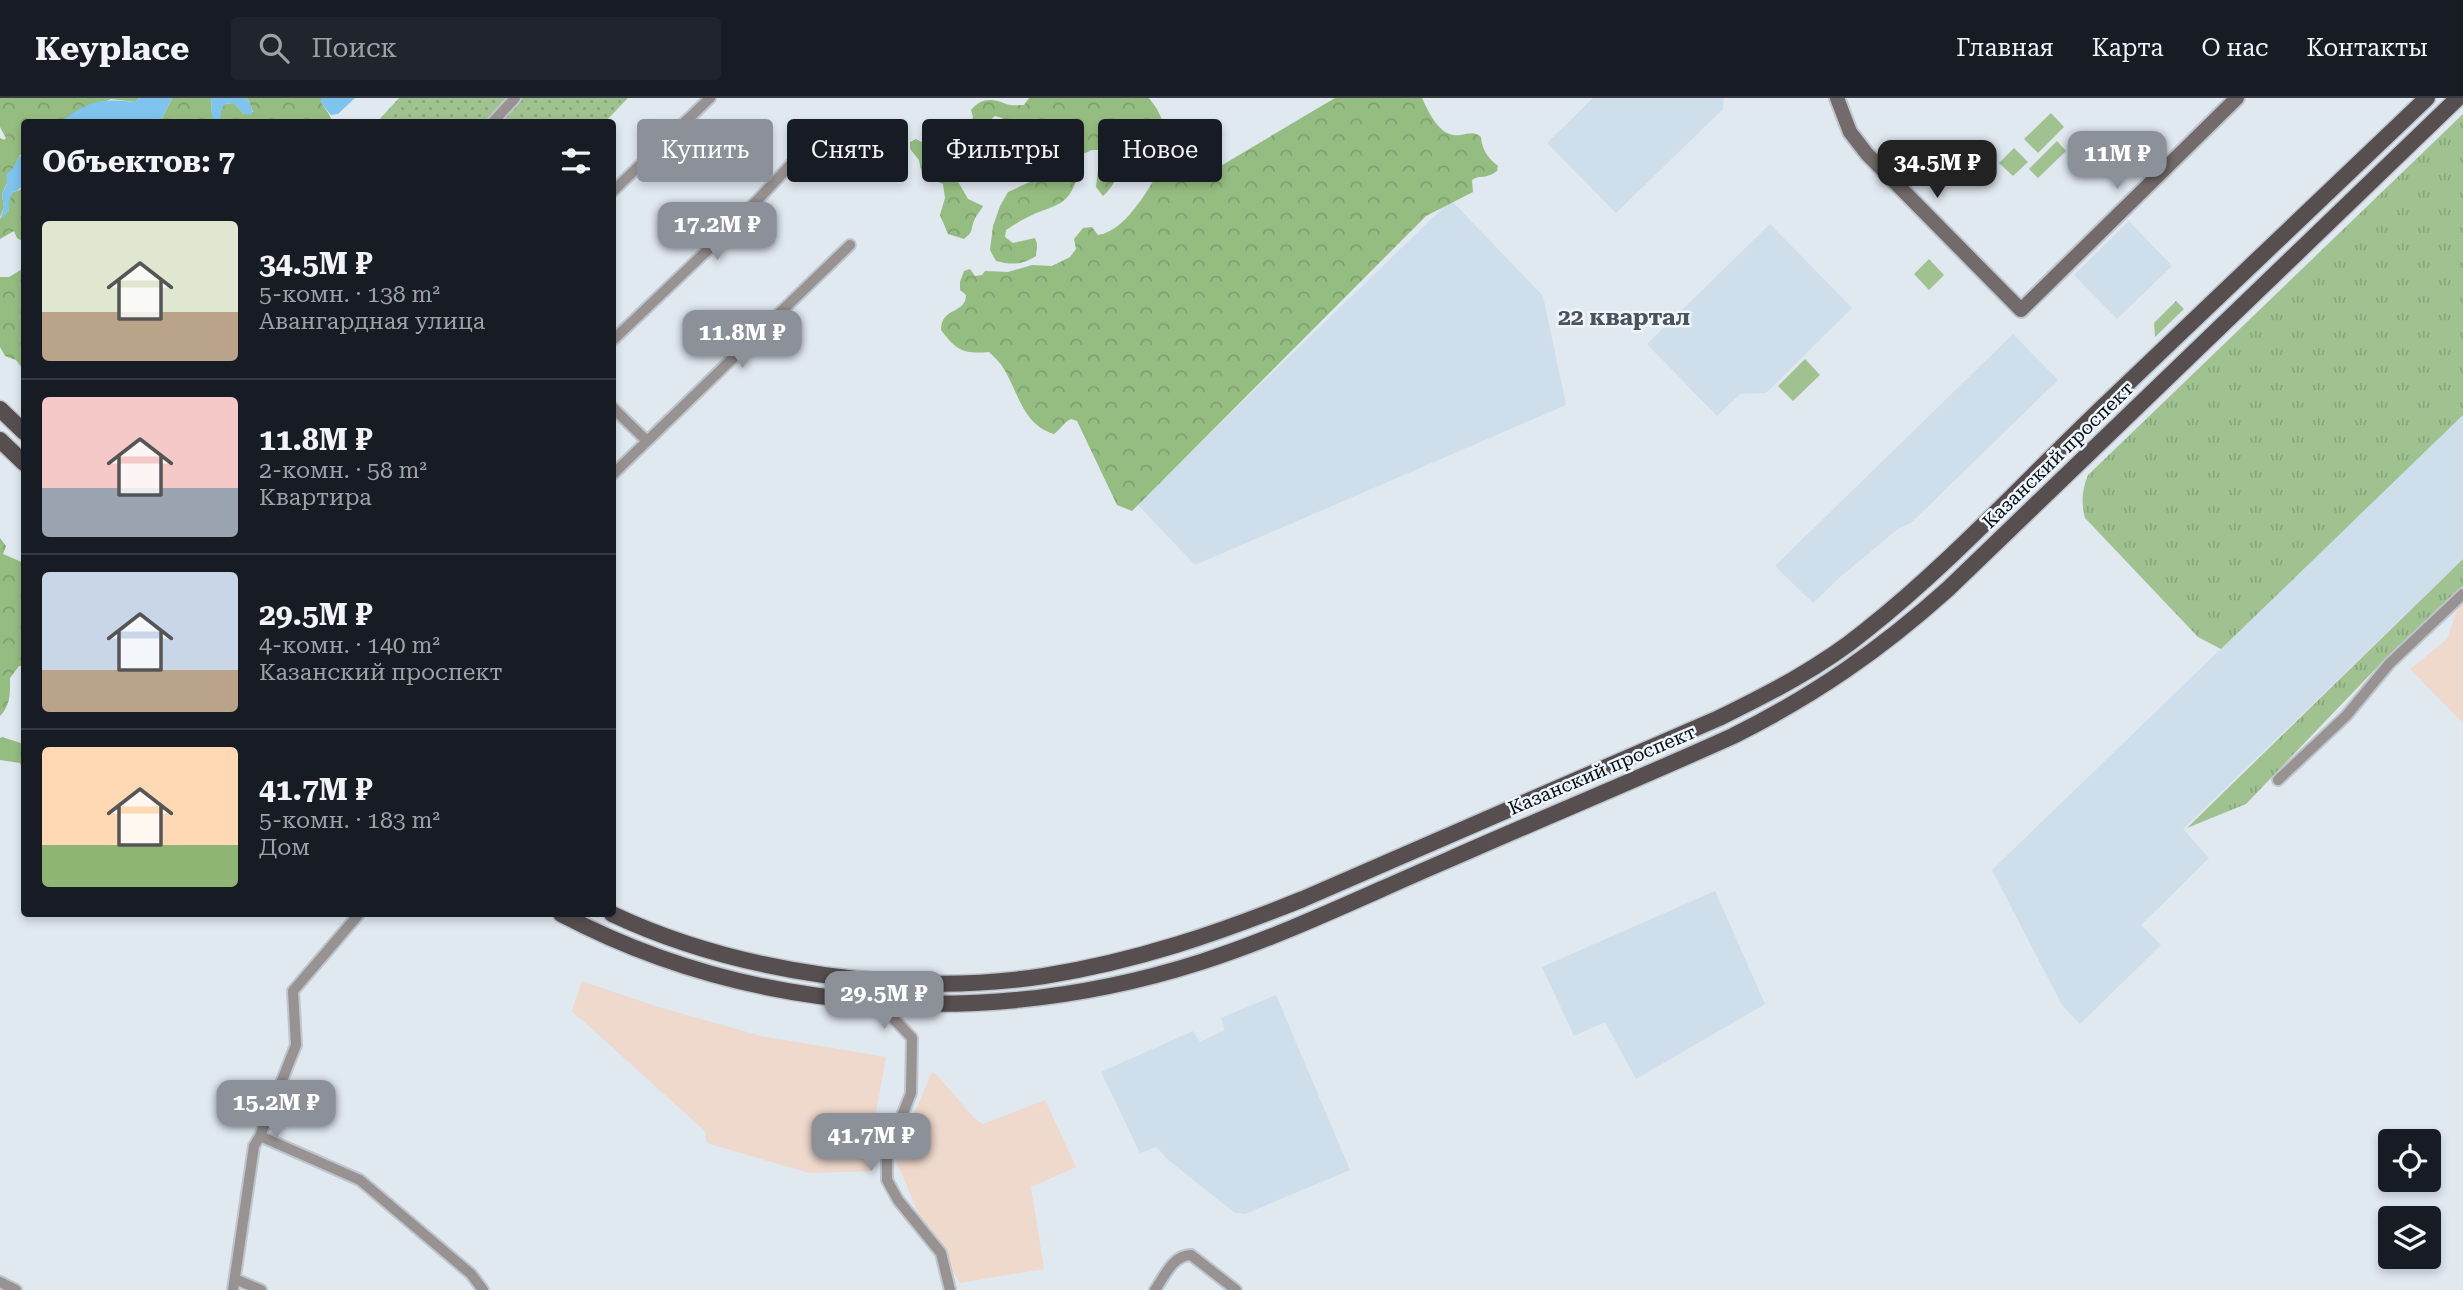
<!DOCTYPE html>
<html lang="ru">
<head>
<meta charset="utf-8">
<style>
  :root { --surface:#171b24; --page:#20242c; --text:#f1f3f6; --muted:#9ea1a6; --line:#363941; --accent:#8c9099 }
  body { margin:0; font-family:"Roboto Serif",serif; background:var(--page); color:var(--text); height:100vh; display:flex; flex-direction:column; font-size:26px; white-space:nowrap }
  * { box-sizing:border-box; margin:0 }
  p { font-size:23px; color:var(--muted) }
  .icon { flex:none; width:38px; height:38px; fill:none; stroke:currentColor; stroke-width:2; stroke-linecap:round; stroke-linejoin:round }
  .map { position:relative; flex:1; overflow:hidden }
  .drawer { position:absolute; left:21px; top:21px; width:595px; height:798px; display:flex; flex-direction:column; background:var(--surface); border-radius:7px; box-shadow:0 4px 10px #0003 }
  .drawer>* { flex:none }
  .top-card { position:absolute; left:637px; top:21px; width:665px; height:63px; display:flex; gap:14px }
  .tools { position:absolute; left:2378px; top:1031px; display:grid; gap:14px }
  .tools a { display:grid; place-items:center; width:63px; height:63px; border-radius:7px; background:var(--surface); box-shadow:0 4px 10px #0003; font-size:35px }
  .price { position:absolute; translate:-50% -60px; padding:0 16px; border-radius:14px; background:var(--accent); color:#fff; font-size:23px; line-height:46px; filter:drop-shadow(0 2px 4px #0008) }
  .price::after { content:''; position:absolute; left:50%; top:42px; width:21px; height:16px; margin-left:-10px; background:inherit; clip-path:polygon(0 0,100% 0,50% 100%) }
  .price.selected { background:#222; color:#fff }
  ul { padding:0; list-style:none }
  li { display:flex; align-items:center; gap:21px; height:175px; padding:0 21px }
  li+li { border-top:2px solid var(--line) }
  li span { display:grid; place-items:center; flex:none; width:196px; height:140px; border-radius:7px; color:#555 }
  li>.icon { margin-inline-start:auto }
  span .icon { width:84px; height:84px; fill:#fffc; stroke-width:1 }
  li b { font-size:30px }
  h2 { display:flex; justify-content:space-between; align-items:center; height:84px; padding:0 21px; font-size:30px }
  .pill { padding:0 24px; border-radius:7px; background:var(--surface); box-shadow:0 4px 10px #0003; font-size:24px; line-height:63px }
  .pill.selected { background:var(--accent); color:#fff }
  header { display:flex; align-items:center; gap:42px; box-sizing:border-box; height:98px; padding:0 35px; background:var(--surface); border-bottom:2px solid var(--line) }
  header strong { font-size:33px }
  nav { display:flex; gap:38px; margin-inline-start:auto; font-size:24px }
  .search { width:490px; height:63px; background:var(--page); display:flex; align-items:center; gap:18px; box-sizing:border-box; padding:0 24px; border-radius:7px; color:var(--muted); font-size:26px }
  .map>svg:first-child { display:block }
  .built { fill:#cfdeeb }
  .industrial { fill:#efd8cc }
  .grass { fill:url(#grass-tufts) }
  .forest { fill:url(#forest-crowns) }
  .park { fill:#a0c290 }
  .garden { fill:url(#garden-dots) }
  .water { fill:#7fc3ef }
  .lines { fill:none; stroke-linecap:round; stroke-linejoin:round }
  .street-casing { stroke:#bec5cc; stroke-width:14 }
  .secondary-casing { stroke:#bec5cc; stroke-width:18 }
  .primary-casing { stroke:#bec5cc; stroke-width:19 }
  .street { stroke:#989293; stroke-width:10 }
  .secondary { stroke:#726a6b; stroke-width:14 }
  .primary { stroke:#574e50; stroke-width:16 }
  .labels { text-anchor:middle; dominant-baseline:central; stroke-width:5; stroke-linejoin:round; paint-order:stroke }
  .street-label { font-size:19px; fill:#090c0e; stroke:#edf5fe }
  .quarter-label { font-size:23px; font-weight:bold; fill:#4c5359; stroke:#edf5fe }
</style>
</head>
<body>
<header>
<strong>Keyplace</strong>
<div class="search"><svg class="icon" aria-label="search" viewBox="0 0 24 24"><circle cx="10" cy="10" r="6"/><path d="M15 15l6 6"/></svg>Поиск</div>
<nav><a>Главная</a><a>Карта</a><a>О нас</a><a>Контакты</a></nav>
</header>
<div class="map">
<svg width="2463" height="1192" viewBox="0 0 2463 1192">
  <defs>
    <pattern id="grass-tufts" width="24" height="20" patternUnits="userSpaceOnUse" patternTransform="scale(1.75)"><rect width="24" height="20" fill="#a0c290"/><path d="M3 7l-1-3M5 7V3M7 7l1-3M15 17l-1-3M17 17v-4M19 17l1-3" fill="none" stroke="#88a67b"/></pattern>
    <pattern id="forest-crowns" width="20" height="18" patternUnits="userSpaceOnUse" patternTransform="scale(1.75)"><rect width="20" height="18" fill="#95bd81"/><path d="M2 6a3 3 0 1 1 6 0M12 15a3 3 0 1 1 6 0" fill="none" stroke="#7fa16e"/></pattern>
    <pattern id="garden-dots" width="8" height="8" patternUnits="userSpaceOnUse" patternTransform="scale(1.75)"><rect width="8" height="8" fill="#a0c290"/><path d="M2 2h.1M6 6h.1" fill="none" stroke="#88a67b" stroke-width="1.8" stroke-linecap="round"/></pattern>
  </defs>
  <rect width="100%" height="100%" fill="#e0e8f0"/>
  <path class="built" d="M1593 0H1724L1723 11 1616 115 1547 45Z
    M1451 102 1543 198 1566 307 1195 467 1137 406Z
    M2129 123 2172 168 2117 221 2074 177Z
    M1770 126 1852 210 1766 295 1740 296 1717 318 1647 246Z
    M2013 236 2058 282 1911 425 1899 430 1839 480 1813 505 1775 468Z
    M2463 317V461L2183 731 2209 760 2141 827 2161 847 2080 926 2062 907 1992 772Z
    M1715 793 1765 906 1636 981 1605 924 1574 938 1542 869Z
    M1276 897 1350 1072 1245 1116 1235 1115 1167 1061 1157 1049 1140 1055 1101 974 1193 933 1200 944 1225 932 1221 920Z"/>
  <path class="industrial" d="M2463 504V625L2410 571 2447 541 2459 507Z
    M582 883 652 907 761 938 886 959 871 1043V1073L809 1075 707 1045 705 1033 572 913Z
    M932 974 936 976 975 1021 983 1026 1045 1002 1076 1069 1031 1089 1044 1171 960 1185 925 1130 895 1060Z"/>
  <path class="grass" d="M2463 16V317L2221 551 2198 539 2085 420C2081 404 2082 392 2088 377Z
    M2176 203 2184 211 2155 239 2154 225Z
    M2463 461V488L2384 562 2246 706 2187 730Z"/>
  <path class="forest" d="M0 0H139L135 4 111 1 61 24H24V55L20 57 2 96 4 109 0 119V40L4 42 6 40 0 29Z
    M172 0H211L212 18 221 12 224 6 234 5 244 16 253 14 249 3 246 0H321C321 9 331 15 332 24H145L162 20Z
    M1029 0H1149L1157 11 1166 30 1186 36 1196 46 1195 64 1188 75V81L1197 82 1335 0H1422C1429 15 1440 40 1460 37 1469 36 1474 33 1481 39 1482 52 1488 60 1498 68L1497 73C1485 82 1481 76 1472 82L1473 94 1426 118 1132 413 1117 407 1077 323 1071 321C1063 325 1061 331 1054 336 1023 327 1019 296 1004 271 1000 264 994 259 989 254 963 256 957 253 941 232 941 209 966 216 966 197L960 192V184L964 173 970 171 975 178 982 177 985 173 1008 174 1032 167 1052 168 1070 159 1076 151 1074 141 1083 130 1092 129 1098 137C1129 133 1154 80 1170 55L1171 44 1165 37 1152 40 1131 21 1124 23C1111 50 1130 74 1103 98L1096 89 1098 72 1104 59 1100 52H1092L1083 56 1061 27 1052 25 1040 34 1034 46 1024 48 1002 20 995 18 989 23 990 32 1003 43 1009 53 1006 63H996L987 71 978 69C968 57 970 49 960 38L962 29 971 25 973 19 971 12C981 0 992 0 1006 6 1011 8 1019 7 1024 7Z
    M916 41 941 54 968 101 983 108C980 114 976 117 974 123 970 133 974 133 964 141L948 136 940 117 945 100 943 86 922 77 919 62 910 51V44Z
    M1058 71 1071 74 1076 83C1067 109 1053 107 1032 117 1023 121 1014 127 1006 132L1005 139 1013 145 1035 140 1037 146 1036 158C1022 167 1012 167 996 163L990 152 993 128 1000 108 1008 94Z
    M24 87V144L17 140 14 133 0 141V121L9 112V100L13 94 20 92Z
    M24 170V273L16 262 5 258 0 249V179H9Z
    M0 440 6 448 3 456 24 465V568H19L10 580C10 594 11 607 0 618Z
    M2 639 24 646V676L20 665 0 662V640Z"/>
  <path class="park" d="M2051 15 2064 29 2038 55 2024 41Z
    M2057 43 2066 53 2038 80 2029 71Z
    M2014 50 2028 64 2013 78 1999 65Z
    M1929 161 1944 177 1929 192 1914 176Z
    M1805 261 1820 277 1793 303 1778 288Z"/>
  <path class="garden" d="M399 0H628L605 24H377Z"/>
  <path class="water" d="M139 0H172L162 20C141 26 114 28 92 21L84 24H61C87 3 102 0 135 4Z
    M211 0H246C250 4 254 12 251 17L244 16 234 5 225 6 221 12V19L216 23 212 18Z
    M321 0H355L338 16 331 17 321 5Z
    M24 55C25 69 30 90 13 94L9 103V112L0 121 4 109 2 96 7 86 6 76C17 70 16 59 24 55Z"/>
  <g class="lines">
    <defs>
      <path id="street" d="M493 24 515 0
        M612 94 710 0
        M612 243 735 126 797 60
        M612 309 647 343
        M612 377 850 147
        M2278 682 2346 618 2389 566 2463 496
        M878 904 912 940 911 995 887 1056V1082L898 1102 941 1155 950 1192
        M260 1038 360 1082 471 1176 483 1192
        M235 1181 261 1192
        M0 1184 16 1192
        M233 1192 254 1048 260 1038 296 947 293 893 359 816
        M1155 1192C1164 1179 1173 1157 1191 1157L1236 1192"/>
      <path id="secondary" d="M1837 0 1850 34 1867 56 2021 212 2237 0"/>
      <path id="primary" d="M0 311 24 334
        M0 342 24 365
        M561 816C756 919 991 931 1201 864 1285 837 1366 797 1448 762 1543 720 1638 681 1733 638 1815 597 1880 552 1948 491L2458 0
        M612 816C737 875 907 899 1044 878 1137 863 1216 836 1303 801L1719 620C1770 595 1821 569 1865 533 1952 464 2027 381 2108 304 2214 203 2320 101 2427 0"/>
    </defs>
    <use href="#street" class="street-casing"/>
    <use href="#secondary" class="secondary-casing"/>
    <use href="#primary" class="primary-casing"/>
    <use href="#street" class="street"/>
    <use href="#secondary" class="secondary"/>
    <use href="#primary" class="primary"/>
  </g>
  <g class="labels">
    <g class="street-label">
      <text transform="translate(2058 357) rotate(-44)">Казанский проспект</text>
      <text transform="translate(1602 672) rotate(-23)">Казанский проспект</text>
    </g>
    <g class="quarter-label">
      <text x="1624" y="219">22 квартал</text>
    </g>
  </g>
</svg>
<div class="tools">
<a><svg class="icon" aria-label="locate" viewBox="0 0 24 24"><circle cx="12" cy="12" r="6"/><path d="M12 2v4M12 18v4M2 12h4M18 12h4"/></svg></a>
<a><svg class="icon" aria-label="layers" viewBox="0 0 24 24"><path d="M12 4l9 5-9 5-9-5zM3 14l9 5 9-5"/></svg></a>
</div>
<b class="price" style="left:2117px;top:93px">11M ₽</b>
<b class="price selected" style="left:1937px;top:102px">34.5M ₽</b>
<b class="price" style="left:717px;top:164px">17.2M ₽</b>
<b class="price" style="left:742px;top:272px">11.8M ₽</b>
<b class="price" style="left:884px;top:933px">29.5M ₽</b>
<b class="price" style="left:276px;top:1042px">15.2M ₽</b>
<b class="price" style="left:871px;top:1075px">41.7M ₽</b>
<div class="top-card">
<a class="pill selected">Купить</a>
<a class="pill">Снять</a>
<a class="pill">Фильтры</a>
<a class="pill">Новое</a>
</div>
<section class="drawer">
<h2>Объектов: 7<svg class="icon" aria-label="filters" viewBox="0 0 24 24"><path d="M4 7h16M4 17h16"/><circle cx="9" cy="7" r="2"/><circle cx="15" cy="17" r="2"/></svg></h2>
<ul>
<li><span style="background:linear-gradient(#dfe7d0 65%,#b9a48a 0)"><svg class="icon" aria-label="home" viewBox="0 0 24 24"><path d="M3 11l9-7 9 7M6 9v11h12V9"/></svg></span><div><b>34.5M ₽</b><p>5-комн. · 138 m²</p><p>Авангардная улица</p></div></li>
<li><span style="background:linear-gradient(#f6c9c9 65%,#9aa5b1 0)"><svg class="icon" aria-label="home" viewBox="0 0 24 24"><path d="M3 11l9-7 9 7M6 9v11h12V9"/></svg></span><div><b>11.8M ₽</b><p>2-комн. · 58 m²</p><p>Квартира</p></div></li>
<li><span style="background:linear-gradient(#c9d6e8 70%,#b9a48a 0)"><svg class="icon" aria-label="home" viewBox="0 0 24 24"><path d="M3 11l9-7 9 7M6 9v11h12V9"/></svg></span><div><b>29.5M ₽</b><p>4-комн. · 140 m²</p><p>Казанский проспект</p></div></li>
<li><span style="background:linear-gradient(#ffd9b3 70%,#8fb573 0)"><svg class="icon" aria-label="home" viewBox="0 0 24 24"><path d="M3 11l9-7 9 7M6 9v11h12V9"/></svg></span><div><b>41.7M ₽</b><p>5-комн. · 183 m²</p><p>Дом</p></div></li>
</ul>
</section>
</div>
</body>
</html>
